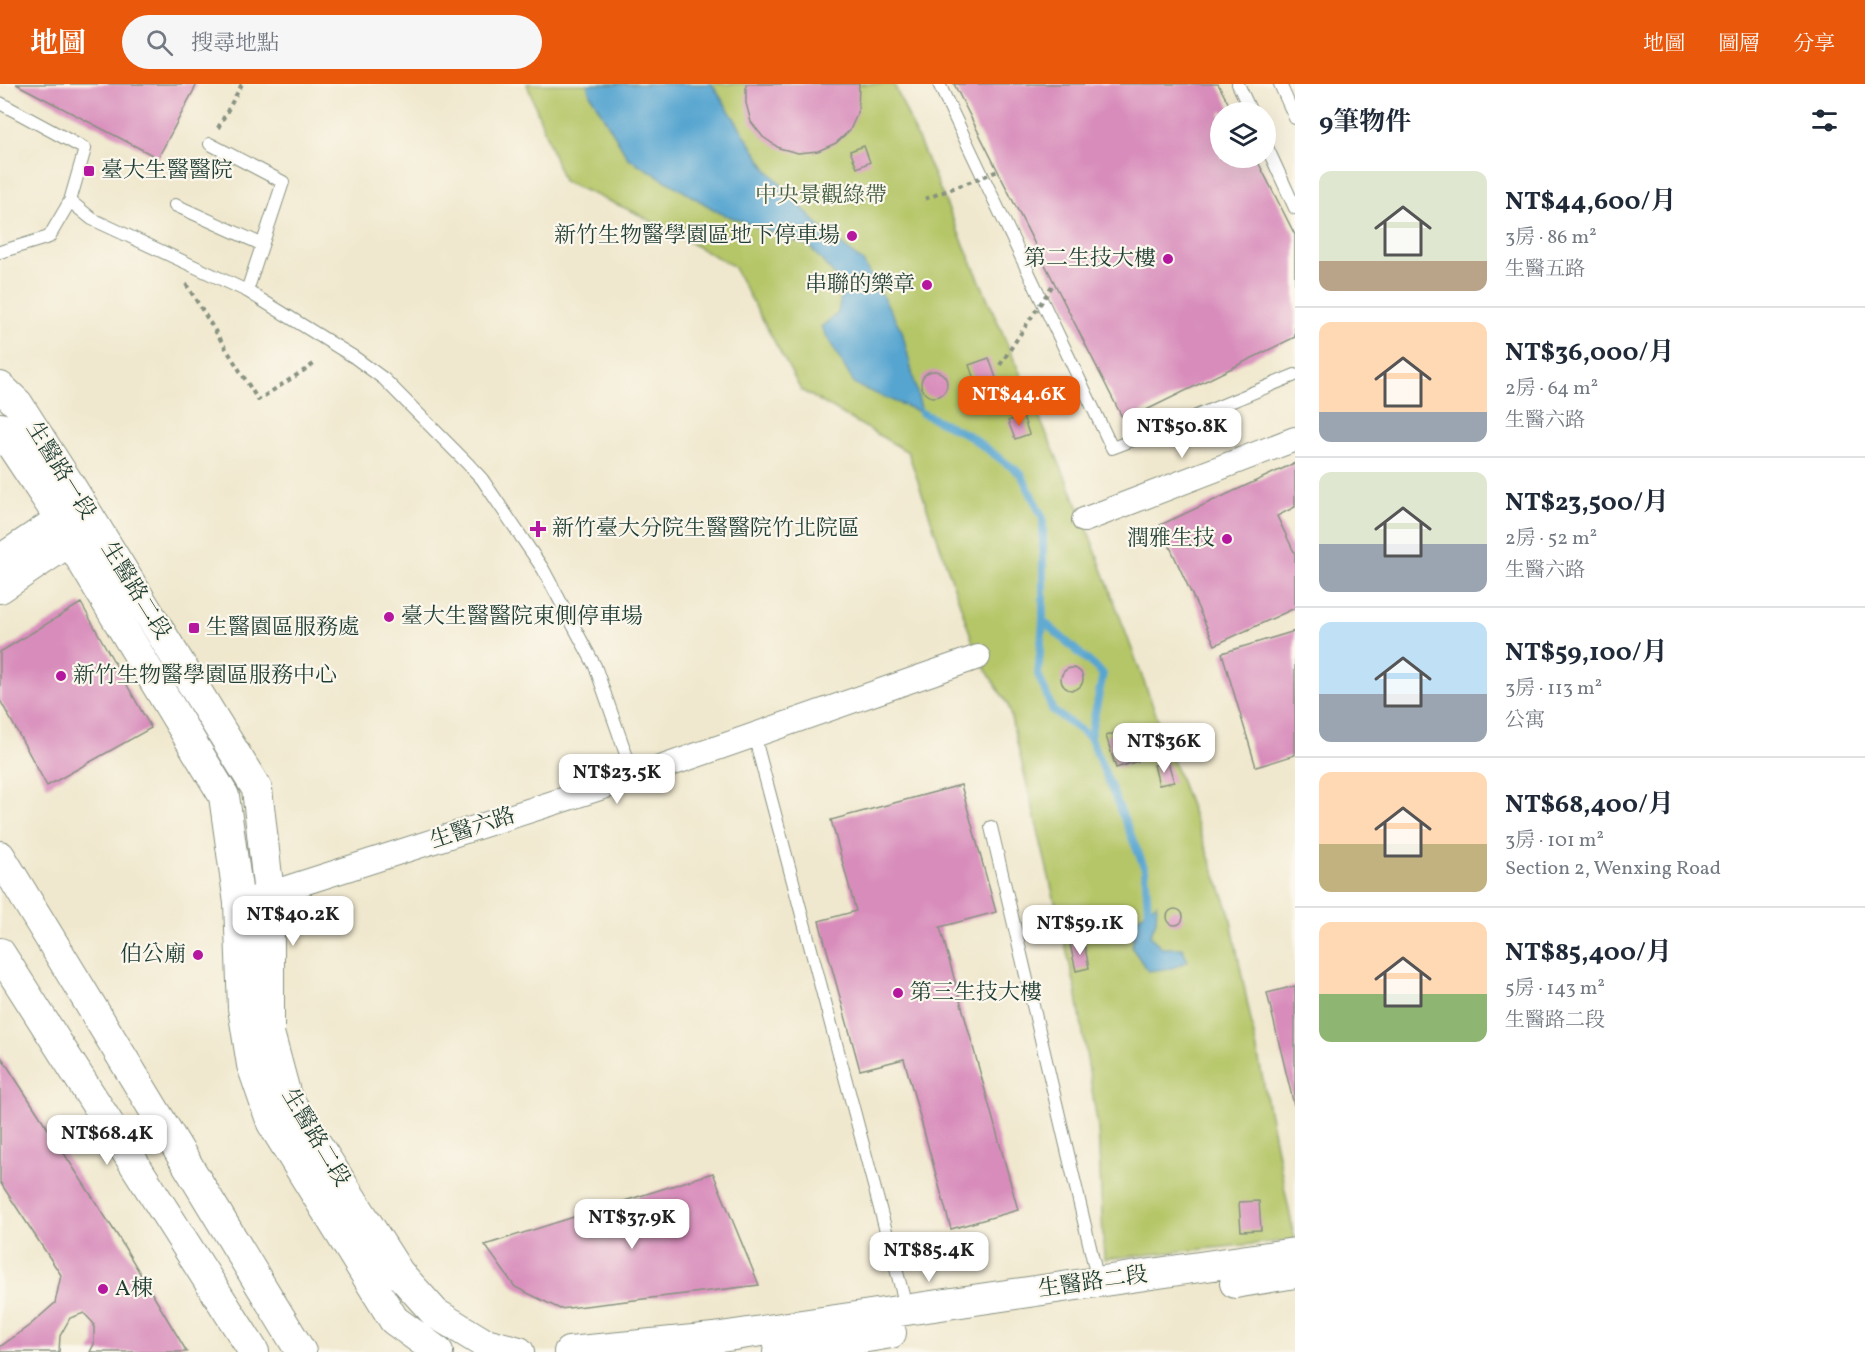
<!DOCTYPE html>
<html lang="zh-TW">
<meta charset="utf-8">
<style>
body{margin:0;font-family:Vollkorn,"Noto Serif TC",serif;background:#f6f6f7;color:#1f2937;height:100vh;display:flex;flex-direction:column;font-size:22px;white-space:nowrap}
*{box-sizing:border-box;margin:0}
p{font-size:20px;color:#747a83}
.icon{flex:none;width:33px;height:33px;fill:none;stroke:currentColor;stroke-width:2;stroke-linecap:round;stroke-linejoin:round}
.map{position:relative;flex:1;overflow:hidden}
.drawer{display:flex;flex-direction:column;background:#fff;width:570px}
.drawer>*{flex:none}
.tools{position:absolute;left:1210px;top:18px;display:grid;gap:12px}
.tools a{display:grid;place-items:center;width:66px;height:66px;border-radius:50%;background:#fff;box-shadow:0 6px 24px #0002;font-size:30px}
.price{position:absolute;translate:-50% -51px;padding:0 14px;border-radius:12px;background:#fff;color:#222;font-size:20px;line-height:39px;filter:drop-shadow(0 2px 3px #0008)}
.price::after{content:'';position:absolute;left:50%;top:36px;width:18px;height:14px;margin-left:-9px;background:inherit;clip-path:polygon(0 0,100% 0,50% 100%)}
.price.active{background:#ea580c;color:#fff}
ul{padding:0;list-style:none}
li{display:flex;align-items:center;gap:18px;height:150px;padding:0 24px}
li+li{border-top:2px solid #e0e1e3}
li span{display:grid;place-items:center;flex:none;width:168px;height:120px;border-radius:12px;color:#555}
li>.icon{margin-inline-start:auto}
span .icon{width:72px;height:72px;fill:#fffc;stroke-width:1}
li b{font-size:26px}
h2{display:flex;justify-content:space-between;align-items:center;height:72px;padding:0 24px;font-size:26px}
header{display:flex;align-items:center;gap:36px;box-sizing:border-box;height:84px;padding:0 30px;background:#ea580c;color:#fff}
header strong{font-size:28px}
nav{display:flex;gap:33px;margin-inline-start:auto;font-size:21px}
.search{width:420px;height:54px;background:#f6f6f7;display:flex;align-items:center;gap:15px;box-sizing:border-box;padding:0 21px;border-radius:33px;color:#747a83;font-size:22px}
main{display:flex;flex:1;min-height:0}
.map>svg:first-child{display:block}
</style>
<header>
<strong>地圖</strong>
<div class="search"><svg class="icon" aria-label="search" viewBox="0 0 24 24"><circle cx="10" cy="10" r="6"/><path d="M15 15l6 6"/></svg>搜尋地點</div>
<nav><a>地圖</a><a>圖層</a><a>分享</a></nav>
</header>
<main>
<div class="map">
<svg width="1295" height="1268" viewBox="0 0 1295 1268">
<rect width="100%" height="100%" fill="#fbf7ec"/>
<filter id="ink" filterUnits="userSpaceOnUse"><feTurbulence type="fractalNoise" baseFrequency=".0167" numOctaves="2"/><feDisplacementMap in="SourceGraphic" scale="12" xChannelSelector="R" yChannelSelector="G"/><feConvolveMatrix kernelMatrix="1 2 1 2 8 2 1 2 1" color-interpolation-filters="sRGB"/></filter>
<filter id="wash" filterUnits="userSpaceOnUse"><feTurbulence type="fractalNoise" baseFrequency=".008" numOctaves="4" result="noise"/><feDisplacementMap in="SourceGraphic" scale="24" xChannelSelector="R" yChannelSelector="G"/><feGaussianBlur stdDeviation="1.35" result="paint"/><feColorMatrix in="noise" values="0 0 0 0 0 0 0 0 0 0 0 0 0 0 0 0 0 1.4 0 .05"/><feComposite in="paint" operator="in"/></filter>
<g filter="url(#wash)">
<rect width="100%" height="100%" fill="#f0e8ce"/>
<path fill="#b5c668" stroke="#6a824e" stroke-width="1.5" d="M527 0H894L1084 436 1229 827 1295 1156 1104 1175 1098 1044 1076 906 1008 621 978 573 908 368 801 306 733 182 634 128 563 97Z"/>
<path fill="#57a5d0" stroke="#3b7182" stroke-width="1.5" d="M587 0H712L766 84 819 142 863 178 902 247 922 329 855 301 821 243 838 229 843 201 809 162 720 129 628 74 590 10Z
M1157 819 1156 837 1150 852 1162 864H1182L1188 877 1172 884 1148 887 1132 864 1135 836Z"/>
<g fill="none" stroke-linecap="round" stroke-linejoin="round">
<path stroke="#57a5d0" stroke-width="8" d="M922 329 968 351 1021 390 1043 434V537L1038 590 1053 627 1090 653 1145 785 1148 826
M1043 537 1103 590 1090 653"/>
</g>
<g id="blocks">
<path fill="#d88cbb" d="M16 0H197L158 74Z
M746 0H859L858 28 850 46 836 59 818 67 798 69 779 64 763 53 751 38 746 19Z
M954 0H1218L1233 28H1221V74H1256L1295 151V253L1124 337Z
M864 62 870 78 857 84 850 67Z
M989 274 1002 311 982 318 969 281Z
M921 300a13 13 0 1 1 26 0a13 13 0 1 1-26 0Z
M1023 332 1029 350 1015 355 1008 337Z
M1295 379V423L1277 432 1295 470V524L1215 561 1160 441Z
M81 519 151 644 47 702 0 616V568Z
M1295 547V671L1256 683 1222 569Z
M1061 595a11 11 0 1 1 22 0a11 11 0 1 1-22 0Z
M1127 645 1138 677 1116 684 1106 652Z
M1168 678 1174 698 1159 701 1154 681Z
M961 701 996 828 940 843 1018 1126 951 1145 904 975 860 986 819 837 856 827 831 736Z
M1167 833a8 8 0 1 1 16 0a8 8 0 1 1-16 0Z
M1084 858 1089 884 1076 887 1070 860Z
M1295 902V1021H1294L1267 909Z
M0 971 119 1154 187 1268H90L94 1260V1240L84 1229 70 1234 60 1252 59 1268H0V1263L30 1241 55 1219 61 1191 0 1098Z
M713 1089 759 1201 560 1225 515 1203 485 1161Z
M1259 1117 1261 1146 1241 1147 1239 1118Z"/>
</g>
</g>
<g filter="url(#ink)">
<use href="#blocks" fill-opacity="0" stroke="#889281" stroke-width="1.5"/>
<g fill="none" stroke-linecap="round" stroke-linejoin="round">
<defs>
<path id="service" d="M939 0 1112 364 1194 333 1295 291
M1238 0 1251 28
M1280 0 1295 34
M0 19 85 65 70 117 49 153 0 168
M210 60 283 98 247 207
M1266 61 1295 124
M70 117 92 135 247 207 354 273 384 295 469 381 482 395 543 485 595 582 634 693
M175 121 261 160
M754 651 907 1226
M991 743 1098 1197"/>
<path id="minor" d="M1084 436 1295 355
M253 815 634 693 978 573"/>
<path id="tertiary" d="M0 303 18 320 71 403 257 705 269 810V949L286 1012 399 1189 435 1229 482 1258 519 1268
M0 344 61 436 70 457 224 712 239 819 243 924 252 981 272 1039 394 1236 438 1268
M0 476 77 424
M0 504 70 457 89 449
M0 772 301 1268
M0 869 254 1268
M1235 1199 1295 1189
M569 1268 714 1254 1295 1169
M778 1268 891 1249"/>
</defs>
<use href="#service" stroke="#889281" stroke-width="14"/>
<use href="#minor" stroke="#889281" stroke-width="26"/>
<use href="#tertiary" stroke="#889281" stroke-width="32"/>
<path stroke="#889281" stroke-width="4" stroke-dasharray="4.5 4.5" stroke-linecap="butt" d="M218 44 242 0
M186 200 258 316 317 278"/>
<use href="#service" stroke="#fff" stroke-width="12"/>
<use href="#minor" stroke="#fff" stroke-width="24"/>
<use href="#tertiary" stroke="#fff" stroke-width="30"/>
<path stroke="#889281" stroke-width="4" stroke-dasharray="4.5 4.5" stroke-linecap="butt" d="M925 115 998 87
M1000 281 1054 199"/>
</g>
</g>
<g fill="#b5179e" stroke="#fbf7ec" stroke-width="2">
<rect x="83" y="81" width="12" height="12" rx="3"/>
<circle cx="852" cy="152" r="6"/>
<circle cx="1168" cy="175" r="6"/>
<circle cx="927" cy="201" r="6"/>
<path d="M535 436h6v6h6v6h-6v6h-6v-6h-6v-6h6z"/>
<circle cx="1227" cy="455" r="6"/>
<circle cx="389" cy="533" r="6"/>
<rect x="188" y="538" width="12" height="12" rx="3"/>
<circle cx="61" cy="592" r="6"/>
<circle cx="198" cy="871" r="6"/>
<circle cx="898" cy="909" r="6"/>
<circle cx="103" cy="1205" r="6"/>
</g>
<g text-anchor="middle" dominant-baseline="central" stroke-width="4.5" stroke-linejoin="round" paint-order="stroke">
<g font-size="22" fill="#1f3d34" stroke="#fbf7ec" text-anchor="start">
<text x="101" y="87">臺大生醫醫院</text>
<text x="840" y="152" text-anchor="end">新竹生物醫學園區地下停車場</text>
<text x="1156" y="175" text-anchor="end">第二生技大樓</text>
<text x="915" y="201" text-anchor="end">串聯的樂章</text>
<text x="552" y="445">新竹臺大分院生醫醫院竹北院區</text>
<text x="1215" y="455" text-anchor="end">潤雅生技</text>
<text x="401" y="533">臺大生醫醫院東側停車場</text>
<text x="206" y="544">生醫園區服務處</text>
<text x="73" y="592">新竹生物醫學園區服務中心</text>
<text x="186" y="871" text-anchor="end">伯公廟</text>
<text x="910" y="909">第三生技大樓</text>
<text x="115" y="1205">A棟</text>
</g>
<g font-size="22" fill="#445f41" stroke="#fbf7ec">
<text x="821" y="112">中央景觀綠帶</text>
</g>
<g font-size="22" fill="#1f3d34" stroke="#fbf7ec">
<text transform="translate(60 387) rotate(58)">生醫路一段</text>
<text transform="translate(135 507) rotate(58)">生醫路二段</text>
<text transform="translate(473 745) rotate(-18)">生醫六路</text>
<text transform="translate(315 1054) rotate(59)">生醫路二段</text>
<text transform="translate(1093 1199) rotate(-8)">生醫路二段</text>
</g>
</g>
</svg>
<div class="tools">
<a><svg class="icon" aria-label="layers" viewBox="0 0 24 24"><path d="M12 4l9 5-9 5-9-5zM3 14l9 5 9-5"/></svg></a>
</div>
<b class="price active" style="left:1019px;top:343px">NT$44.6K</b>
<b class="price" style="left:1182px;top:375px">NT$50.8K</b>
<b class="price" style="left:1164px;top:690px">NT$36K</b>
<b class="price" style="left:617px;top:721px">NT$23.5K</b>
<b class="price" style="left:293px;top:863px">NT$40.2K</b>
<b class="price" style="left:1080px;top:872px">NT$59.1K</b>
<b class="price" style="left:107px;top:1082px">NT$68.4K</b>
<b class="price" style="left:632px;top:1166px">NT$37.9K</b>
<b class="price" style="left:929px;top:1199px">NT$85.4K</b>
</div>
<section class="drawer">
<h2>9筆物件<svg class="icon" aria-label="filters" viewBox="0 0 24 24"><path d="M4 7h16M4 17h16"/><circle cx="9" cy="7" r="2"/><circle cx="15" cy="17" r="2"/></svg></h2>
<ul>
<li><span style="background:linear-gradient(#dfe7d0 75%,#b9a48a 0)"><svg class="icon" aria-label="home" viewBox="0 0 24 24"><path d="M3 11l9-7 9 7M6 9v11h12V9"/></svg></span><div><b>NT$44,600/月</b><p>3房 · 86 m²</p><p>生醫五路</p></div></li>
<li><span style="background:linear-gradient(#ffd9b3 75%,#9aa5b1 0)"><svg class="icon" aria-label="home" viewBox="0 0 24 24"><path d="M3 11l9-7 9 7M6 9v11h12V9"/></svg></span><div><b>NT$36,000/月</b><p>2房 · 64 m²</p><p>生醫六路</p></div></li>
<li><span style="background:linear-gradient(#dfe7d0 60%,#9aa5b1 0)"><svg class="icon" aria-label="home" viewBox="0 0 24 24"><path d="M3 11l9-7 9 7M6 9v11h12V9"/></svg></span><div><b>NT$23,500/月</b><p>2房 · 52 m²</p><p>生醫六路</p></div></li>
<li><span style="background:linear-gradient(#bfe0f5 60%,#9aa5b1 0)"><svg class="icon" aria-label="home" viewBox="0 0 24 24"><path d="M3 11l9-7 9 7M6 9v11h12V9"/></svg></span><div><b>NT$59,100/月</b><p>3房 · 113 m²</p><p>公寓</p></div></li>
<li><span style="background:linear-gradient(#ffd9b3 60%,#c2b280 0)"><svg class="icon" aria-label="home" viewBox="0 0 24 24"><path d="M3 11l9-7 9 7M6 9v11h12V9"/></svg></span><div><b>NT$68,400/月</b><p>3房 · 101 m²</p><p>Section 2, Wenxing Road</p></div></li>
<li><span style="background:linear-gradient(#ffd9b3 60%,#8fb573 0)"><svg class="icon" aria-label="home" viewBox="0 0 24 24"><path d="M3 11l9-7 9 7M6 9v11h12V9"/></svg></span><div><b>NT$85,400/月</b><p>5房 · 143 m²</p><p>生醫路二段</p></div></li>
</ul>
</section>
</main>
